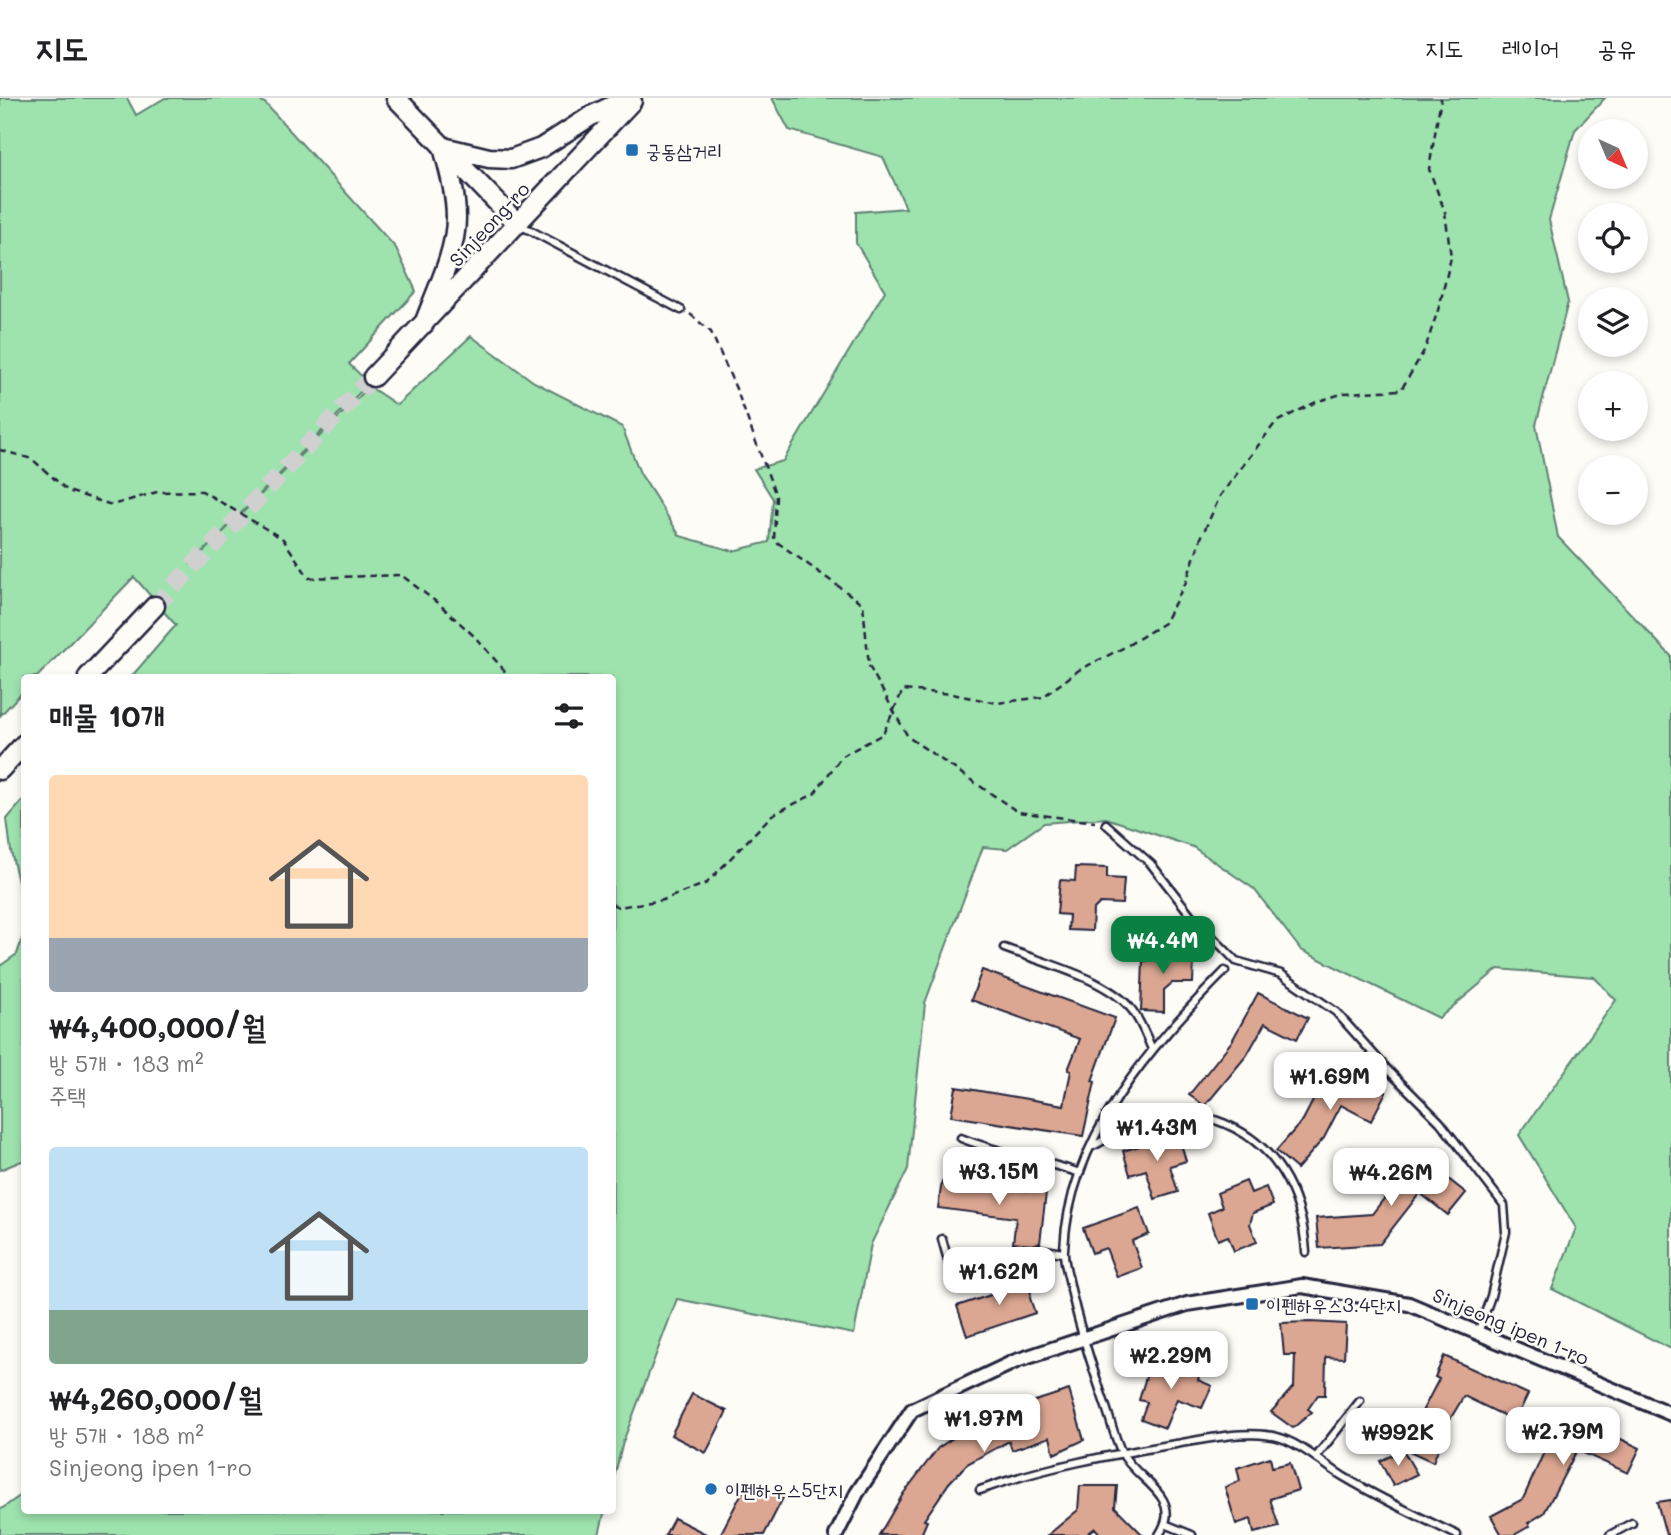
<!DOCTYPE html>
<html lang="ko">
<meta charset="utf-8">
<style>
body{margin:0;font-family:Mali,"Poor Story",sans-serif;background:#f2f2f2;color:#202124;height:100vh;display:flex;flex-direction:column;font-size:26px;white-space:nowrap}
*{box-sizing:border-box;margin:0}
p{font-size:23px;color:#757577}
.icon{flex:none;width:38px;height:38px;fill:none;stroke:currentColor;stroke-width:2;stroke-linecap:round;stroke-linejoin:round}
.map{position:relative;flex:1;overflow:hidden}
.side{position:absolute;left:21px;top:576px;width:595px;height:840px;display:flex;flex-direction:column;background:#fff;border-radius:7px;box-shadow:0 4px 10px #0003}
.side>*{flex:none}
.needle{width:46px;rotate:136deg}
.fabs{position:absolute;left:1578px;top:21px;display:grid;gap:14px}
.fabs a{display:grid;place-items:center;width:70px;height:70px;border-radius:50%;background:#fff;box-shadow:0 4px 10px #0003;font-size:35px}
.price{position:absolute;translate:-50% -60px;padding:0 16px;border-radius:14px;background:#fff;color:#222;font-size:23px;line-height:46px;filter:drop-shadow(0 2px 4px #0008)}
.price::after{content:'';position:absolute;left:50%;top:42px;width:21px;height:16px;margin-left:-10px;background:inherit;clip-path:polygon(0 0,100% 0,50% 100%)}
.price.on{background:#0b8043;color:#fff}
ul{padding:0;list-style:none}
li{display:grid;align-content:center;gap:14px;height:371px;padding:0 28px}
li span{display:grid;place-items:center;height:217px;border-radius:7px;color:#555}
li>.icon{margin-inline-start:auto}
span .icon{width:126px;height:126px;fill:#fffc;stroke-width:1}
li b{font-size:30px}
h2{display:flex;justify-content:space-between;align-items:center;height:84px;padding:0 28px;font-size:30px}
header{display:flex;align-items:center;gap:42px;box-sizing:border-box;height:98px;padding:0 35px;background:#fff;border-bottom:2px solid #e0e0e0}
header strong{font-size:33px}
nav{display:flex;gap:38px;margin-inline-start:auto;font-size:24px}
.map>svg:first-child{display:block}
</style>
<header>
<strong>지도</strong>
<nav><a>지도</a><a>레이어</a><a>공유</a></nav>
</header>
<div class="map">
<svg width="1671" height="1437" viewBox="0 0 1671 1437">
<rect width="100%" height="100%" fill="#fdfcf7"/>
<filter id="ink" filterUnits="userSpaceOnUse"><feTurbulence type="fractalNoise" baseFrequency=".0143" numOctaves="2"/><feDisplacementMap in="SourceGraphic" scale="14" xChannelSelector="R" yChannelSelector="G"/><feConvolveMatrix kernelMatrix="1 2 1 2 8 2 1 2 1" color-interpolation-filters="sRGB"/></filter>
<g filter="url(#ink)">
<path fill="#9ee3ae" stroke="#608274" stroke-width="2" d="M0 0H127L136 17 165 0H253L265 5 396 150 416 193 349 266 369 285 190 467 371 287 373 291 397 307 471 238 534 284 622 329 640 375 680 438 733 453 769 444 773 401 754 371 783 363 885 193 856 145V114L906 110 883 59 789 32 772 0H1605L1575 32 1549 122 1568 204 1536 327 1558 439 1671 558V1251L1552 1191 1576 1130 1519 1037 1616 902 1594 879 1498 871 1439 920 1301 852 1254 791 1193 749 1106 720 1044 725 1007 751 983 749 925 905 908 1071 871 1146 854 1236 677 1201 623 1344 613 1384 612 579H131L176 527C161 512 149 495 134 479L37 579H24V592L0 618Z
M24 701V811L11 753 7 721Z
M24 835V1062L0 1072V868L17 856Z
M24 1395V1412H605L599 1437H0V1412Z"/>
<path fill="#dca792" stroke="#22223b" stroke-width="2" d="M1076 769 1107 770V780L1124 781 1122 806 1100 805 1093 812 1092 833 1068 832 1069 817 1057 816 1060 782 1075 783Z
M1147 849 1178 850V860L1194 861 1193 885H1172L1164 892V914L1141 913 1143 863H1147Z
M982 872 1115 920 1092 983 1095 984 1083 1038 951 1018 956 989 1064 1007 1071 973 1068 972 1080 941 971 902Z
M1258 895 1308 920 1297 941 1265 925 1247 957 1205 1008 1189 997 1232 943Z
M1332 966 1386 994 1371 1023 1341 1007 1324 1040 1297 1071 1276 1053 1303 1022Z
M1178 1036 1186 1063 1170 1068 1178 1094 1155 1101 1146 1072 1130 1077 1123 1053Z
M1418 1057 1466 1095 1448 1117 1420 1095 1380 1146 1319 1150 1316 1120 1372 1116Z
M942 1083 1046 1095 1040 1145 1031 1147 1013 1145 1016 1120 938 1110Z
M1246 1083 1251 1095 1266 1089 1273 1107 1253 1115 1250 1126 1257 1144 1234 1153 1228 1138 1218 1142 1208 1115 1222 1109 1217 1095Z
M1139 1110 1149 1136 1132 1143 1142 1170 1117 1179 1106 1150 1092 1155 1083 1130Z
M1009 1176 1033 1180 1030 1200 1035 1215 967 1238 957 1208 1006 1192Z
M1310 1224 1346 1226 1344 1260 1326 1259 1325 1297H1318L1308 1311 1312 1314 1293 1330 1271 1314 1294 1288 1295 1257H1284L1281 1225Z
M1444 1258 1528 1296 1515 1323 1464 1298 1449 1323 1433 1364 1407 1352 1414 1329 1439 1281 1435 1279Z
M1167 1260 1201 1272 1198 1282 1212 1288 1202 1310 1177 1301 1165 1330 1141 1321 1147 1304 1139 1302 1149 1269 1163 1274Z
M1069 1292 1084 1342 1054 1356 1050 1339 1012 1352 1009 1343 967 1366 949 1385 924 1422 927 1423 921 1437H879L903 1396 938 1350 983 1320Z
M692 1296 727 1313 706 1355 671 1337Z
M1557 1311 1640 1350 1628 1375 1577 1352 1544 1415 1528 1425 1530 1428 1514 1437H1502L1491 1418 1523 1401 1553 1334 1548 1331Z
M1403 1352 1417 1376 1393 1388 1380 1363Z
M1270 1359 1272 1369 1290 1365 1298 1392 1270 1401 1279 1429 1254 1435 1251 1421 1236 1426 1225 1389 1240 1383 1237 1370Z
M748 1383 783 1400 764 1437H720Z
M1080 1388H1117L1115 1409 1143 1437H1101L1095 1430 1086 1437H1048L1078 1412Z
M1671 1402V1437H1666L1657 1404Z
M674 1420 708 1437H665Z"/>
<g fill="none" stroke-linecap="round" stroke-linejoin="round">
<path stroke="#d1d0d1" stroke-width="18" stroke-dasharray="18 9" stroke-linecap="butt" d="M155 508 373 279"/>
<defs>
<path id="lane" d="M520 127 681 212
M1106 726 1151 766 1190 816 1236 863 1281 876 1336 914 1387 971 1440 1024 1504 1107 1506 1134 1491 1198 1478 1235
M1004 850C1042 864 1108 881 1132 912 1141 924 1146 938 1152 951
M961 1040C997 1055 1042 1062 1080 1075
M1093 1048C1119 1034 1148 1017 1178 1015 1191 1015 1202 1018 1215 1022 1275 1042 1302 1094 1306 1154
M942 1141 949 1166 970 1171 1039 1151 1063 1155
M1316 1359 1360 1303
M980 1392C1044 1369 1109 1357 1176 1346 1207 1341 1256 1329 1286 1342 1308 1351 1324 1367 1344 1379 1381 1401 1419 1419 1457 1437
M1165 1426 1192 1437
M1159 1437C1166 1426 1170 1415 1163 1402 1154 1385 1132 1374 1122 1355 1115 1341 1111 1324 1106 1309 1092 1269 1079 1230 1070 1187 1068 1176 1063 1163 1064 1151 1069 1039 1151 948 1225 873
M1610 1437 1632 1425"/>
<path id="street" d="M836 1437 857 1395 912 1312 1016 1263 1187 1206 1302 1188 1409 1206 1671 1316"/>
<path id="secondary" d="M396 0 518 126
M424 226C436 193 456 155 456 120 456 96 449 72 443 49L489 60 511 61 541 50 591 18 629 0
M373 279 632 3
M88 579 155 508
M0 672 24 646"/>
</defs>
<use href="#lane" stroke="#22223b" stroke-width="11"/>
<use href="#street" stroke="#22223b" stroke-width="18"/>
<use href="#secondary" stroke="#22223b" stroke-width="23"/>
<path stroke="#22223b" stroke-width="2.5" stroke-dasharray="7 5" stroke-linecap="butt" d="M690 216 711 234 737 293 776 398 774 442 863 506 869 568 908 639 1018 714 1095 724
M0 352 32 361 68 393 112 407 157 394 202 393 283 441 309 480 401 477 439 506 474 538 504 572 506 579
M612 806 618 809 663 802 707 785 772 717 814 696 842 658 883 636 903 592 952 596 997 605 1043 599 1079 572 1125 549 1164 525 1186 484 1201 440 1220 398 1276 324 1316 304 1344 295 1401 292 1425 251 1440 206 1451 159 1445 114 1429 71 1441 0"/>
<use href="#lane" stroke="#fdfcf7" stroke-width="6"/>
<use href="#street" stroke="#fdfcf7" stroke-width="12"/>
<use href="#secondary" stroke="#fdfcf7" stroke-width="18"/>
</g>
</g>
<g fill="#1f6fb2" stroke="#fdfcf7" stroke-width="2.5">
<rect x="625" y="45" width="14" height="14" rx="3.5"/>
<rect x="1245" y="1199" width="14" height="14" rx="3.5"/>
<circle cx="711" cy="1391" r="7"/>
</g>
<g text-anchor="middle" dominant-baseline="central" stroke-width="5" stroke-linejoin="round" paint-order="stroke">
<g font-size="19" fill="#22223b" stroke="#fdfcf7" text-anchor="start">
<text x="646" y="52">궁동삼거리</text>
<text x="1266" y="1206">이펜하우스3.4단지</text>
<text x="725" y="1391">이펜하우스5단지</text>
</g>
<g font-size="19" fill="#22223b" stroke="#fdfcf7">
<text transform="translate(489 126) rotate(-47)">Sinjeong-ro</text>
<text transform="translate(1511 1228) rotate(23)">Sinjeong ipen 1-ro</text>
</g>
</g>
</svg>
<div class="fabs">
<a><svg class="needle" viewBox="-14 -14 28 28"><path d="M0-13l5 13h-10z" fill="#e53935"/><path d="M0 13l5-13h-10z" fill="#757577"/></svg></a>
<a><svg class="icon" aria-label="locate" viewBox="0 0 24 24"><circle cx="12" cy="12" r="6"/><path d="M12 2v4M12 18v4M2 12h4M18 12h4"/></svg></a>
<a><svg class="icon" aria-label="layers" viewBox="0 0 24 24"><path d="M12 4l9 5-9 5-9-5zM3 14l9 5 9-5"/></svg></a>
<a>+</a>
<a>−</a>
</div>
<b class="price on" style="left:1163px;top:878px">₩4.4M</b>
<b class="price" style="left:1330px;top:1014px">₩1.69M</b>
<b class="price" style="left:1157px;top:1065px">₩1.43M</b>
<b class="price" style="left:999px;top:1109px">₩3.15M</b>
<b class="price" style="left:1391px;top:1110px">₩4.26M</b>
<b class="price" style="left:999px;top:1209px">₩1.62M</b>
<b class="price" style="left:1171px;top:1293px">₩2.29M</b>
<b class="price" style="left:984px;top:1356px">₩1.97M</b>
<b class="price" style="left:1563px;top:1369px">₩2.79M</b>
<b class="price" style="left:1398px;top:1370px">₩992K</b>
<section class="side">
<h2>매물 10개<svg class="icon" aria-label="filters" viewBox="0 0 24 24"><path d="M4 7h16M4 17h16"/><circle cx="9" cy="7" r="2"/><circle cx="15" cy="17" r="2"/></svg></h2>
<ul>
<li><span style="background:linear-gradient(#ffd9b3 75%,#9aa5b1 0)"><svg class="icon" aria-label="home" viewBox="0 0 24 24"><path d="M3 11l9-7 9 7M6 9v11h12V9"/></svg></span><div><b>₩4,400,000/월</b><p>방 5개 · 183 m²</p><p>주택</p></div></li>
<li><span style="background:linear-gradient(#bfe0f5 75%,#7fa58c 0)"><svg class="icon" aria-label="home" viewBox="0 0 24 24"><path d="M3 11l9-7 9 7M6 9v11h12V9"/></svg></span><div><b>₩4,260,000/월</b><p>방 5개 · 188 m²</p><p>Sinjeong ipen 1-ro</p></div></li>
</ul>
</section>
</div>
